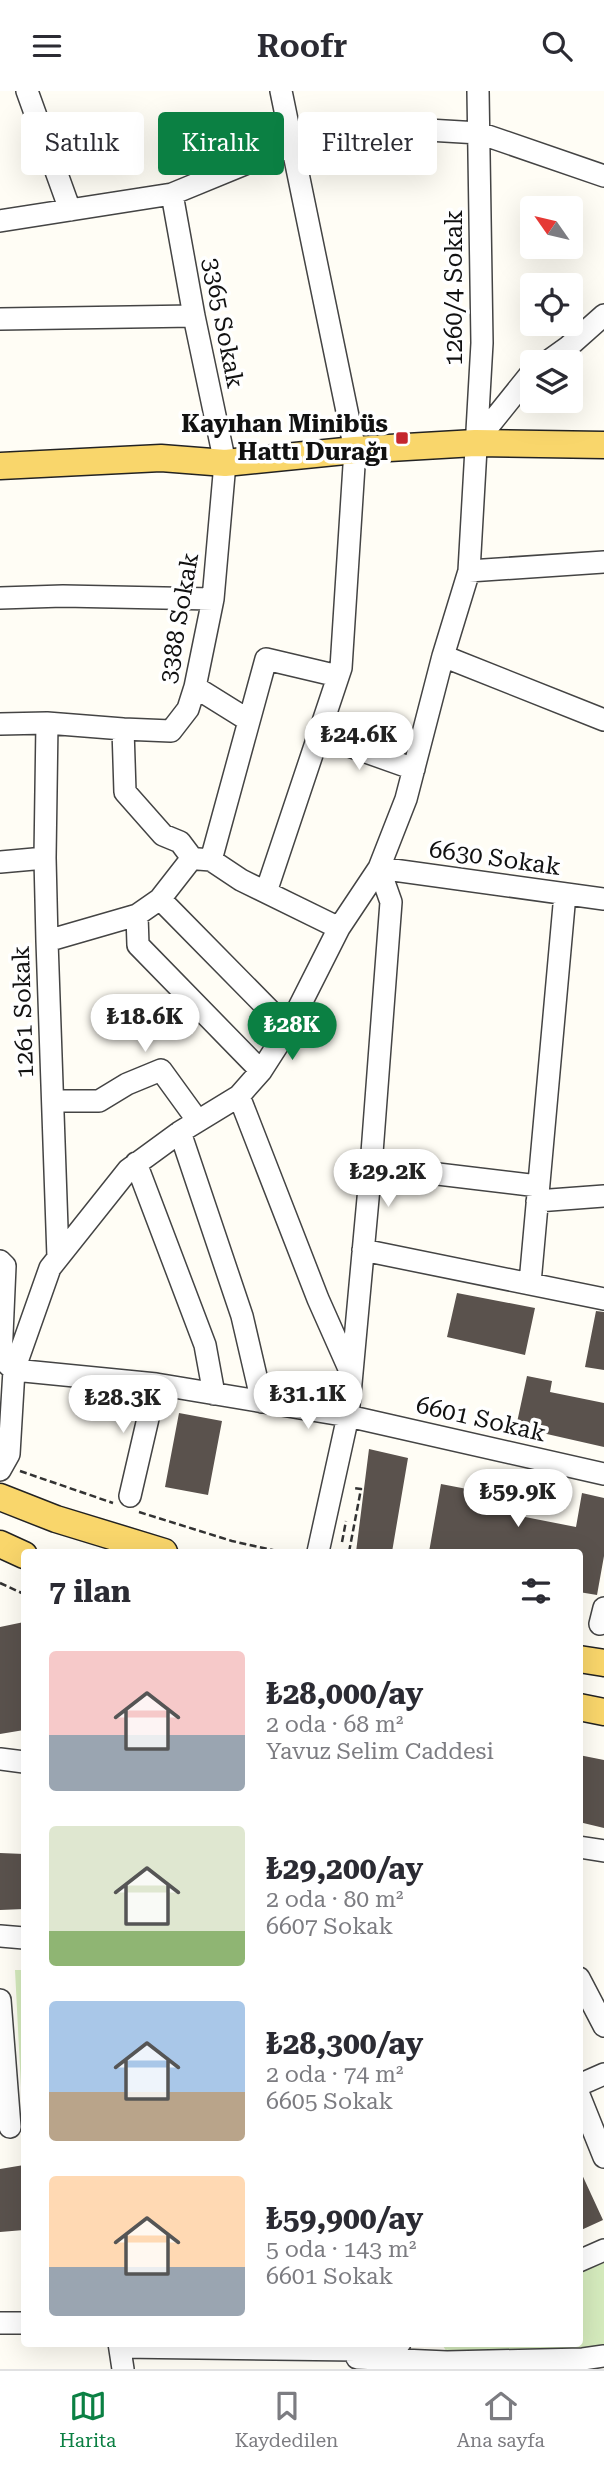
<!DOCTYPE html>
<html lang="tr">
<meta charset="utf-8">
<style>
body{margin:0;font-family:"Roboto Serif",serif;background:#f7f7f7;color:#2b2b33;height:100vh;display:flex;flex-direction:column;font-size:26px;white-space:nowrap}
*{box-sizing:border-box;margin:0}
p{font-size:23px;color:#7c7c81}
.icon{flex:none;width:38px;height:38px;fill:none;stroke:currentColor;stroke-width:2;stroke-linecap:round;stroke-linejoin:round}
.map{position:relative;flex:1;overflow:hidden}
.drawer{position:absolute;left:21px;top:1458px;width:562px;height:798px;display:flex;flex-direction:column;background:#fff;border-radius:7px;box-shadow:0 7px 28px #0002}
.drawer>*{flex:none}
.top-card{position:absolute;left:21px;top:21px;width:564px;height:63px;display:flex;gap:14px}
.needle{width:46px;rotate:304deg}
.controls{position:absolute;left:520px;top:105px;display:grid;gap:14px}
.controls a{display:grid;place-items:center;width:63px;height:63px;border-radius:7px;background:#fff;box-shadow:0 7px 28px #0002;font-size:35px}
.price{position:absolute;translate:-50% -60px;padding:0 16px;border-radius:24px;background:#fff;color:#222;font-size:23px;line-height:46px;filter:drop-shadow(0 2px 4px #0008)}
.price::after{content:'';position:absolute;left:50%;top:42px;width:21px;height:16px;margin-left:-10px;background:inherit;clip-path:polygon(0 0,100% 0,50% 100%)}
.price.active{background:#0b8043;color:#fff}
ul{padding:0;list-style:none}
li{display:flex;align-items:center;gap:21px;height:175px;padding:0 28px}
li span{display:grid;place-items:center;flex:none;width:196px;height:140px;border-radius:7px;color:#555}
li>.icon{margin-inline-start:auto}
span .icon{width:84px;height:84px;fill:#fffc;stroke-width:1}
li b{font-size:30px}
h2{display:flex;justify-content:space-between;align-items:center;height:84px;padding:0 28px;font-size:30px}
.tag{padding:0 24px;border-radius:7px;background:#fff;box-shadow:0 7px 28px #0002;font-size:24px;line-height:63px}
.tag.active{background:#0b8043;color:#fff}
header{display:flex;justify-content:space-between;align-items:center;height:91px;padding:0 28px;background:#fff;font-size:32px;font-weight:600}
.tabs{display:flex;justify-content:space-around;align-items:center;height:98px;border-top:2px solid #e1e1e2;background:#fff;font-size:19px;color:#7c7c81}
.tabs a{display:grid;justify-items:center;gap:4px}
.tabs .active{color:#0b8043}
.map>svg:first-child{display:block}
</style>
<header><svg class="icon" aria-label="menu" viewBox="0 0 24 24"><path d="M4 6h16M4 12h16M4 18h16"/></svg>Roofr<svg class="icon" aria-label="search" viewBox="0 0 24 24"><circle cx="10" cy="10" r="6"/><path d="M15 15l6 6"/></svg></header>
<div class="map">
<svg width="604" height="2278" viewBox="0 0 604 2278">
<rect width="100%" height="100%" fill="#fffdf5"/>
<path fill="#d5ebbd" d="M15 1879H24V2016H22Z
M604 2166V2256L447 2261 441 2252H579V2177Z"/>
<path fill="#5a524d" d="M457 1202 535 1217 525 1264 447 1246Z
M596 1220 604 1221V1279L585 1276Z
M527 1285 552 1290 550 1301 604 1312V1356L516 1336Z
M179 1322 222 1330 208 1404 165 1396Z
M369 1358 408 1367 392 1461H356Z
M441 1393 493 1403 495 1394 525 1400 520 1425 576 1436 582 1402 604 1407V1465L597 1504 579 1501V1461H429Z
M24 1531V1639L0 1643V1536Z
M579 1664 604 1669V1737L579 1731Z
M0 1762 24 1763V1818L0 1819Z
M24 2074V2139L0 2141V2078Z
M579 2077 603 2129 579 2140Z"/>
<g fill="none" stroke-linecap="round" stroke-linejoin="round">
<defs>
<path id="minor" d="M27 0 70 119
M0 130 172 103 291 54 428 39 479 42 604 85
M0 228 194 225
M547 271 568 256 604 224
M475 352 532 281
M469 480 604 471
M0 507 63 505 213 508
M443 565 604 629
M195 596 248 629
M47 632 45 767 47 850 58 1166
M0 633 47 632 123 638
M318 644 414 678
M198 768 211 769 241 789 339 837
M211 769 266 568 338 585
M0 771 45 767
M266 801 341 577 355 359 281 0
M160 808 288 938
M137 824 138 854 261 980
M47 850 137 824 160 808 192 767 180 751 163 744 125 701 123 638 171 640 188 618 195 596 213 508 225 372 194 225 172 103
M239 1005 318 1208 350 1280
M53 1010H99L127 993 161 979 198 1030
M180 1041 242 1225 262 1311
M136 1072 205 1254 214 1303
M371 1075 538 1095
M537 1110 604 1105
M363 1159 604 1208
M0 1170 5 1175 1 1267 14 1279 156 1293 348 1325 604 1383
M530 1192 565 803
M0 1379 9 1363 14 1279 50 1177 128 1079 180 1041 239 1005 261 980 288 938 339 837 379 777 406 708 443 565 469 480 482 252 478 0
M130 1405 156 1293
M318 1461 348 1325 371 1075 391 811 379 777 604 808
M600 1533 604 1517
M0 1668 24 1671
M579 1756 604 1760
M0 1845 24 1847
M579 1887 604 1935
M0 1909 10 2036
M579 1994 604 1983
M579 2004 604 2066
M579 2170 604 2159
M0 2232H24
M119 2252 123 2278
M121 2256 356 2259
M368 2263 400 2252
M357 2267 447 2271 583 2268 604 2265"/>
<path id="major" d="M0 375 161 367 225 372 355 359 475 352 604 354
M0 1406 56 1428 164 1461
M0 1453 24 1464
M579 1568 604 1572
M579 1616 604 1621"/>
</defs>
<use href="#minor" stroke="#444" stroke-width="24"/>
<use href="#major" stroke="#222" stroke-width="29"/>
<path stroke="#333" stroke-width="2.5" stroke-dasharray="7 3.5" stroke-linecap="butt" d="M20 1380 113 1412
M139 1421 232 1450 281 1461
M342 1451 346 1430
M349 1461 361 1398 352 1397
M0 1492 24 1503"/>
<use href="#minor" stroke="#fff" stroke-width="21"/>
<use href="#major" stroke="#f9d66b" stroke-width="26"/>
</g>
<rect fill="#c4262e" stroke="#fff" stroke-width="2.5" x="395" y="340" width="14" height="14" rx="3.5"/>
<g text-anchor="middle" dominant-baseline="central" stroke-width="7" stroke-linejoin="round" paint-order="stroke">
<g font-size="24" fill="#111" stroke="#fff">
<text transform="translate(454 197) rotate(-90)">1260/4 Sokak</text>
<text transform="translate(223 232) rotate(79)">3365 Sokak</text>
<text transform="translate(179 527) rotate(-80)">3388 Sokak</text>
<text transform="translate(495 767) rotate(8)">6630 Sokak</text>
<text transform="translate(23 921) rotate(-92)">1261 Sokak</text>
<text transform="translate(481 1328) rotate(13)">6601 Sokak</text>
</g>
<g font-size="24" font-weight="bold" fill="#111" stroke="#fff" text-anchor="end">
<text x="388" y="333">Kayıhan Minibüs<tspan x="388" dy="28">Hattı Durağı</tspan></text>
</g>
</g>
</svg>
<div class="controls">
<a><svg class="needle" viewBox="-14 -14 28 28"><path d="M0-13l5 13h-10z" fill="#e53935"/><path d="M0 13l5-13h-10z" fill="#7c7c81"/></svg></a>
<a><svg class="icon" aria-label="locate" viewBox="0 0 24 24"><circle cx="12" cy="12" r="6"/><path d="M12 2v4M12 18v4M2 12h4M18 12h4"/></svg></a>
<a><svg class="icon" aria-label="layers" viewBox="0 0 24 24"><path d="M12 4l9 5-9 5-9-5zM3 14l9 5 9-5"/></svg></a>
</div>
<b class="price" style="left:359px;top:681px">₺24.6K</b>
<b class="price" style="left:145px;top:963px">₺18.6K</b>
<b class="price active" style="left:292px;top:971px">₺28K</b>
<b class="price" style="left:388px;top:1118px">₺29.2K</b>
<b class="price" style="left:308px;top:1340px">₺31.1K</b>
<b class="price" style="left:123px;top:1344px">₺28.3K</b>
<b class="price" style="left:518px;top:1438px">₺59.9K</b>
<div class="top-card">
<a class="tag">Satılık</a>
<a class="tag active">Kiralık</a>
<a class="tag">Filtreler</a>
</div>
<section class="drawer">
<h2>7 ilan<svg class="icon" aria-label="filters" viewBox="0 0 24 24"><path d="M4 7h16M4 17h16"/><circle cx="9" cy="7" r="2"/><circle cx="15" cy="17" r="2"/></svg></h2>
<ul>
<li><span style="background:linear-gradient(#f6c9c9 60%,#9aa5b1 0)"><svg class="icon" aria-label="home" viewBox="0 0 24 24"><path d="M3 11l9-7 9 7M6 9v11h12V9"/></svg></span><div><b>₺28,000/ay</b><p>2 oda · 68 m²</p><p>Yavuz Selim Caddesi</p></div></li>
<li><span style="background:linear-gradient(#dfe7d0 75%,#8fb573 0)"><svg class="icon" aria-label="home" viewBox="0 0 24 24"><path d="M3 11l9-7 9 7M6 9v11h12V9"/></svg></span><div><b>₺29,200/ay</b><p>2 oda · 80 m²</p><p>6607 Sokak</p></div></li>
<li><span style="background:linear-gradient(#a9c7e8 65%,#b9a48a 0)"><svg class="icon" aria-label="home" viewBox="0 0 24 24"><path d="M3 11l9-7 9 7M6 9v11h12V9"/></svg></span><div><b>₺28,300/ay</b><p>2 oda · 74 m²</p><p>6605 Sokak</p></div></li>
<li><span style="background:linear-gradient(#ffd9b3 65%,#9aa5b1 0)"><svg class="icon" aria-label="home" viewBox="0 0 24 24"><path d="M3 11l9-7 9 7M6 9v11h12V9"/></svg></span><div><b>₺59,900/ay</b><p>5 oda · 143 m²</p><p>6601 Sokak</p></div></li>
</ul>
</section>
</div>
<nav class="tabs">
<a class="active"><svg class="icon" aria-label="map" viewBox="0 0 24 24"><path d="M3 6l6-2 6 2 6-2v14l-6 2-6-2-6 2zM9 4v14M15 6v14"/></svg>Harita</a>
<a><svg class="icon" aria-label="saved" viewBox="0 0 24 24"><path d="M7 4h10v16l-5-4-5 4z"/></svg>Kaydedilen</a>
<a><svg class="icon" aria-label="home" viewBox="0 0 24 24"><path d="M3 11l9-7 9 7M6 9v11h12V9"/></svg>Ana sayfa</a>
</nav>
